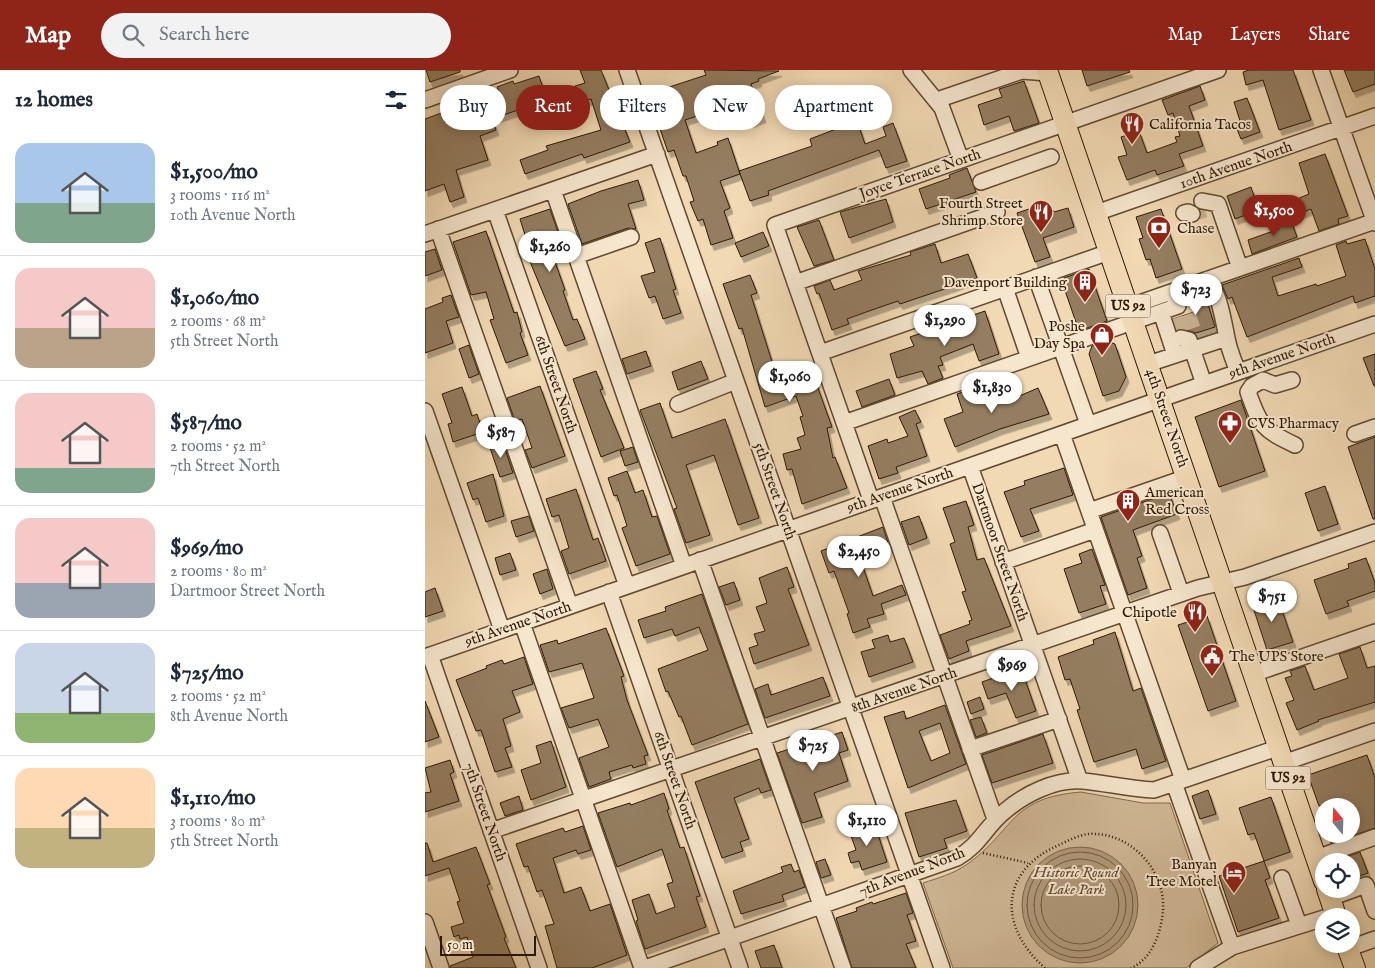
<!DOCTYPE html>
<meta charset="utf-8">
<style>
body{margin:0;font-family:"IM FELL English",serif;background:#f2f2f3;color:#1f2937;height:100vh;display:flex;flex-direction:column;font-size:19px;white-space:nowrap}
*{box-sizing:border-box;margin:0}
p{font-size:16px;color:#747a83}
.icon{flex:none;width:28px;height:28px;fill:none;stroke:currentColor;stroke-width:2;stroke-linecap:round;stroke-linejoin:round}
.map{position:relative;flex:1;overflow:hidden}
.side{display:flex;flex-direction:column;background:#fff;width:425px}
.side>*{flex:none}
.top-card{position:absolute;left:15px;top:15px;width:475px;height:45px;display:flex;gap:10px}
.needle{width:32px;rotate:341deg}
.fabs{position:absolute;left:890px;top:728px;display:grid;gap:10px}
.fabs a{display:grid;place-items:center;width:45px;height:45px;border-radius:50%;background:#fff;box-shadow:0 2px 12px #0003;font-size:25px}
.scale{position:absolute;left:15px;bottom:12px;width:96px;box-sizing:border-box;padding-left:5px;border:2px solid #301904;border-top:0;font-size:14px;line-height:18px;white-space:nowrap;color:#301904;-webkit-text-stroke:4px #f6e6ce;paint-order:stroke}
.price{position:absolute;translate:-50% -42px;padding:0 11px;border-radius:18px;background:#fff;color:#222;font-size:16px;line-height:32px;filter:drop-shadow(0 1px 2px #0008)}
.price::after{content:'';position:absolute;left:50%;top:30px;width:15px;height:11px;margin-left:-8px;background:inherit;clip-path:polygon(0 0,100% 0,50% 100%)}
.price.active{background:#8f2418;color:#fff}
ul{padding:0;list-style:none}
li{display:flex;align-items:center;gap:15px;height:125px;padding:0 15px}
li+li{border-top:1px solid #e0e1e3}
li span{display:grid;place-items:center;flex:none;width:140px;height:100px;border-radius:15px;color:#555}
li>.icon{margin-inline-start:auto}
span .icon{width:60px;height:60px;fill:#fffc;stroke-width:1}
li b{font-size:21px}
h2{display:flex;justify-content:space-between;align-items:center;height:60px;padding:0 15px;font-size:21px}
.pill{padding:0 18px;border-radius:22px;background:#fff;box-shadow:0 2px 12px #0003;font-size:18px;line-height:45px}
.pill.active{background:#8f2418;color:#fff}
header{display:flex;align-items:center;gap:30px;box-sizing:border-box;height:70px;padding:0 25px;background:#8f2418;color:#fff}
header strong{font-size:24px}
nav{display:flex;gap:28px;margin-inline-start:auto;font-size:18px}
.search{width:350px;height:45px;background:#f2f2f3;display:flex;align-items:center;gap:12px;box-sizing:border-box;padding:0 18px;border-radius:28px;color:#747a83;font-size:19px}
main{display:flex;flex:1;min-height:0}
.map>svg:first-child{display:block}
</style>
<header>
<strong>Map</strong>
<div class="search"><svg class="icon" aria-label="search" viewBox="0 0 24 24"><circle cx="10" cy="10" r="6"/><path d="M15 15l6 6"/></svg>Search here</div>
<nav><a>Map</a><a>Layers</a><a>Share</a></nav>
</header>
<main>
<section class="side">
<h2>12 homes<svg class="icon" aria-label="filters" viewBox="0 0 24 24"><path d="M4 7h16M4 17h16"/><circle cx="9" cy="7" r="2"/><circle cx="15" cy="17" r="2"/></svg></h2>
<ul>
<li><span style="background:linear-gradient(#a9c7e8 60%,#7fa58c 0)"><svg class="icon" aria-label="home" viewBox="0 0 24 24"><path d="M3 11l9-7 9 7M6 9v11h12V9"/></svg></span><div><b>$1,500/mo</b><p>3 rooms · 116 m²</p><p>10th Avenue North</p></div></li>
<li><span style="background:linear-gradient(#f6c9c9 60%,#b9a48a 0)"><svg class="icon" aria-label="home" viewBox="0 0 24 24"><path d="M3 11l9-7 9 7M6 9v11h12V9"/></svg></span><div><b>$1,060/mo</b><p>2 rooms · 68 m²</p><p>5th Street North</p></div></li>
<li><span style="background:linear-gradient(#f6c9c9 75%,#7fa58c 0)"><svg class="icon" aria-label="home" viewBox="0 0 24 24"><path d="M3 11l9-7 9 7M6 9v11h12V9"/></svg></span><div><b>$587/mo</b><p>2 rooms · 52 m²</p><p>7th Street North</p></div></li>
<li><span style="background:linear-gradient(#f6c9c9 65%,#9aa5b1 0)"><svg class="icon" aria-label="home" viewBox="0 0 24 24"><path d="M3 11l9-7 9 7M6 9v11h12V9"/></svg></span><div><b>$969/mo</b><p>2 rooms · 80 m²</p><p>Dartmoor Street North</p></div></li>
<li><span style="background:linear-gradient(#c9d6e8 70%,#8fb573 0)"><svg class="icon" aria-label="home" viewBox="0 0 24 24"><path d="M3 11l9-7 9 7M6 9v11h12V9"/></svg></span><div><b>$725/mo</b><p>2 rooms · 52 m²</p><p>8th Avenue North</p></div></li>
<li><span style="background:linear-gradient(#ffd9b3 60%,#c2b280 0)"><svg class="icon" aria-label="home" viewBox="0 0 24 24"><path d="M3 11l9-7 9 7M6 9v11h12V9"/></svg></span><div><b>$1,110/mo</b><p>3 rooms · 80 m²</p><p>5th Street North</p></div></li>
</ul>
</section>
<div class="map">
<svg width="950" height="898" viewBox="0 0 950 898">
<defs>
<filter id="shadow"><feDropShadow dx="3" dy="5.5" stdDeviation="0" flood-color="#0004"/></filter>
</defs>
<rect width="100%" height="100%" fill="#f1d9b4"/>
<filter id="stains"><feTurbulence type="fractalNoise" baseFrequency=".004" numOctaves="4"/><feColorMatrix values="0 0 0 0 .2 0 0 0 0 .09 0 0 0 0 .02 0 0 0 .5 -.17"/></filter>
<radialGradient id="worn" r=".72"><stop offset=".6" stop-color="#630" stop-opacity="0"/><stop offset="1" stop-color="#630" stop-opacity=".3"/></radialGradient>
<path fill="#d0b896" stroke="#80684d" d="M656 722 718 733H745L793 873 761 898H528L498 813C513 808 528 804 541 795 591 760 583 728 656 722Z"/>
<path fill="#af9878" stroke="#7c654a" d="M597 835a58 58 0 1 1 116 0a58 58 0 1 1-116 0Z"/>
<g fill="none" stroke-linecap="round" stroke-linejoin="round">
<path stroke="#70583e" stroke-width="1" d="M602 835a53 53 0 1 1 106 0a53 53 0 1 1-106 0Z
M609 835a46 46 0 1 1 92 0a46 46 0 1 1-92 0Z
M616 835a39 39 0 1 1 78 0a39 39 0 1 1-78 0Z"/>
</g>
<path fill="#947d60" stroke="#301904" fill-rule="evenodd" filter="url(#shadow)" d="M1 0H35V2L5 12Z
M155 0H176L205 72 159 88 157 84 100 104 95 90 123 80 121 76 176 60 166 29 156 33 150 16 160 13Z
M279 0 354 1 333 9 334 11 326 14 338 47 326 52 316 23 285 34 287 41 260 50 271 83 293 75 292 72 303 68 315 104 295 111 305 138 299 141 308 168 286 175 278 149 273 151 265 132 269 131 261 106H258L249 80 243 82 223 24 281 5Z
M657 0H704L705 2 662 16Z
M824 0H868L886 50 854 60 838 10 821 15 818 2Z
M919 0H950V14L928 22Z
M114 6 122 30 67 49 71 60 55 66 63 90 31 100 39 127 25 132 19 114 0 121V49L74 22 72 17 88 11 89 14Z
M599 11 614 53 589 61 584 46 559 55 553 35 577 27 574 19Z
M775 16 780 30 764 36 778 76 754 84 759 96 732 105 730 100 702 110 693 87 702 85 696 67 714 61 722 83 752 72 750 67 755 66 748 43 743 45 737 30Z
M822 28 835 62 816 69 812 59 817 57 809 32Z
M432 51 440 74 461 66 458 57 468 53 482 91 461 98 454 80 343 121 344 125 325 131 314 101 387 76 385 69Z
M900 84 923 146 913 149 914 154 894 161 886 139 871 145 865 132 884 124 874 93Z
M542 98 551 122 501 139 494 119 525 108 524 105Z
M213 110 219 130 203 134 211 159 203 158 157 174 143 134 176 121Z
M826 117 830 129 835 128 839 138 810 149 802 126Z
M461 129 468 152 424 168 415 142Z
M607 138 610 146 628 140 629 142 643 138 649 157 618 168 625 187 610 192 592 143Z
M125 139 135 168 123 172 140 220 138 221 148 250 152 249 160 269 140 276 101 182 105 181 95 149Z
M736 139 757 199 731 208 725 189 721 190 714 169 718 168 711 147Z
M865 148 872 167 827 184 823 170 854 159 852 153Z
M394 150 409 190 389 196 372 157Z
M61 161 89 243 92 242 97 262 95 263 103 285 81 293 65 250 69 249 61 222 46 225 28 172Z
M338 162 344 176 316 187 310 173Z
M235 168 251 219 248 220 256 243 238 249 230 226 224 228 216 206 230 202 220 173Z
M940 169 950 199V226L930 233 928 226 822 267 807 227 803 229 797 215 874 188 877 197 847 207 853 226 891 214 892 216 921 206 911 175 921 171 922 174Z
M510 174 516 193 543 184 552 208 475 234 473 231 444 241 422 249 424 254 407 260 394 223 392 224 389 216 405 210 409 220 437 210 433 201 486 185 485 182Z
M10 179 17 200 0 206V182Z
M664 199 682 251 654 261 636 209Z
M325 205 332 223 326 225 354 314 360 312 361 316 389 307 407 357 402 358 408 388 410 387 422 418 377 434 367 399 362 400 358 384 376 379 372 368 380 365 375 347 378 346 371 326 340 337 317 258 314 259 298 214Z
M779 221 790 257 771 263 758 259 752 260 748 249 769 242 763 227Z
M26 225 34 247 21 251 28 273 0 283V239L18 232 17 228Z
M560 241 574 284 554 291 548 274 515 287 518 295 513 296 518 308 503 314 497 301 472 308 465 284 489 276 485 267Z
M682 271 690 274 701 307 694 321 678 326 664 284 667 276Z
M44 275 54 304 44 308 34 279Z
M221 281 226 296 202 304 197 289Z
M950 284V316H949L938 288Z
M276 291 283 309 253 320 247 302Z
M171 301 178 319 175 320 199 378 176 387 148 309Z
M464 309 470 325 437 337 431 321Z
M557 315 563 335 585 327V330L613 318 624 344 575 359 530 377 519 349 538 342 532 324Z
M115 316 140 386 107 398 100 380 107 378 97 349 90 351 82 328Z
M37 317 47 346 52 344 58 362 28 372 23 354 27 353 17 324Z
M816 330 840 401 794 417 770 347Z
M235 333 247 368 300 349 334 448 313 455 289 385 261 395 285 465 261 473 249 439 252 438 215 340Z
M490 340 496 352 491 354 502 386 471 397 473 403 454 409 443 376 462 369 463 373 483 366 474 347Z
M950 367V449H948L923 377Z
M77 370 88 403 75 407 64 375Z
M208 377 213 392 200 396 195 381Z
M639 398 648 425 605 439 614 461 596 467 579 422 600 415 599 411Z
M202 401 210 423 218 420 227 447 232 446 245 484 211 496 197 458 202 456 192 425 189 426 183 408Z
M68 404 79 446 61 452 53 428 48 430 42 413Z
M900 416 913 454 893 461 880 423Z
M151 419 168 470 173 468 181 491 144 504 136 481 144 478 134 445 127 447 121 429Z
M744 423 752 444 708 460 717 486 712 488 722 518 703 525 676 447Z
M541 431 549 455 543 457 552 490 559 488 586 556 541 571 544 581 524 589 515 565 545 554 544 551 547 550 537 522 541 521 525 474 530 472 518 438Z
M104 446 109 461 91 467 86 451Z
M494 446 502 468 484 475 476 452Z
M458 457 463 473 438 483 440 490 436 491 448 526 477 515 481 525 456 534 459 544 442 549 445 557 428 563 422 544 424 543 409 501 404 503 396 481Z
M667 479 680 515 675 516 681 534 654 543 639 499 657 493 654 484Z
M85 483 91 500 75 505 70 488Z
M941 488 950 513V521L922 531 924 536 901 544 889 510 924 498 923 494Z
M362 497 369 517 363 519 384 575 329 594 324 578 333 575 329 564 340 561 331 537 342 533 334 508Z
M122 499 128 519 115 524 108 504Z
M309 512 315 530 301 535 294 517Z
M10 518 18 541 0 547V522Z
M277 524 323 654 267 675 256 646 254 647 243 621 241 622 233 599 283 580 274 557 250 566 247 559 219 568 213 550 241 541 240 537Z
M852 526 868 572 842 580 827 534Z
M782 546 811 631 783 641 753 555Z
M181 558 199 606 196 607 202 630 223 685 219 686 221 694 208 698 207 695 184 702 186 709 164 717 154 688 184 677 173 649 144 658 136 638 169 628 157 593 124 602 115 575 132 570 133 574Z
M690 562 708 621 716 618 741 691 717 699 711 679 669 692 652 640 655 639 645 609 640 610 633 587 669 574 668 570Z
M463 565 465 572 479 568 488 592 444 607 436 582 450 578 447 570Z
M935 577 942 598 950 596V632L893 650 894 651 872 660 861 633 869 630 860 608 867 606 865 601 880 596 889 620 923 608 914 584Z
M99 587 108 614 87 621 95 642 78 649 86 676 80 678 87 697 70 702 56 660 51 661 31 610 62 598 61 596 77 590 79 594Z
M596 598 611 641 591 648 581 623 563 629 557 612Z
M398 607 405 626 340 648 330 619 343 614 346 625Z
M555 627 559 639 546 644 542 632Z
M0 631 14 667 0 672Z
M520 635 541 694 483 718 459 647 479 641 481 649ZM515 653 525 683 506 691 494 661Z
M556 647 562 663 551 667 545 650Z
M417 662 423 680 414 683 423 711 389 723 397 747 377 753 352 683Z
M618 664 628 693 567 713 557 685Z
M126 671 141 717 106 730 96 700 116 693 111 676Z
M942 685 950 708V758L906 773 903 764H926V736H894L883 705Z
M335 689 346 720 336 723 334 718 309 728 324 769 315 772 318 781 297 788 270 712Z
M25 690 29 702 25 704 34 731 0 742V723L6 722 0 698Z
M783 720 791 744 775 749 767 726Z
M239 723 244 739 242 740 255 778 259 777 267 802 275 826 271 827 281 857 220 879 211 851 213 850 207 830 224 824 231 844 250 837 242 814 248 812 237 779 192 797 173 743 205 733 206 735Z
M94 726 98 740 80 746 75 733Z
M846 727 865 782 839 791 829 763 823 765 814 738Z
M531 730 542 761 519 769 522 778 494 787 480 743Z
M449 752 462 792 437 800 434 791 426 793 423 783 431 780 424 760Z
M158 756 166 780 153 784 151 780 128 788 139 823 156 817 165 841 185 834 202 885 167 898H132L120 856 129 854 117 820 112 822 103 796 99 797 91 774 138 758 140 762Z
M0 773H2L8 792 51 777 65 814 62 815 81 867 79 868 91 898H25V896L48 887 42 867 35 869 34 865 29 867 26 857 39 853 32 832 35 831 24 798 0 806Z
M935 782 943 803 926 809V791L913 790Z
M400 789 406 805 396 808 391 792Z
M839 791 845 808 840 810 854 848 813 862 794 806Z
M366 794 369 802 374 800 380 817 357 825 359 831 316 844 308 821 358 802 356 797Z
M481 823 488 843 482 845 491 871 481 874 491 898H427L411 848 432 841 431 838 447 832 448 834Z
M349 875 357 898H336L330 881Z"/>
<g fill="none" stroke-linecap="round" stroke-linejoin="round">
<path stroke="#cab391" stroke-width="15" stroke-dasharray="15 8" stroke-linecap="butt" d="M767 144 780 140
M763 244 770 264
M750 248 756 268"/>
<defs>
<path id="minor" d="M202 0 517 898
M486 0 517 38 536 90
M896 0 950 153
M0 30 85 0
M512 30 597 1 623 3
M556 112 626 87
M128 120 259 496
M777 131 793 134 815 198
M70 140 202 516
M671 143 950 46
M759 143 763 142 767 144
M13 159 145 536
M0 164 232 84
M151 186 206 167
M611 207 663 354
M783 209C795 226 798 249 802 268 804 280 809 291 813 302
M370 213 572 142
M580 218 604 288
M703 237 950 151
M736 242 750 285
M756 268 764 270 779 314
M395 283 684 182
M723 294 802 268
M867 310 850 315 838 310 827 316 823 322C835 356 838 360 870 375
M253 334 311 311
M0 341 77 560
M419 353 753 236 747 222
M637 364 758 710
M930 364 950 357
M545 396 655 711
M457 427 570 749
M446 430 350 155 793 0
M664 441 762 407
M735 463 756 523
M275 490 418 898
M578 492 670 460
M184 522 315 898
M97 553 217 898
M5 585 114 898
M0 587 950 254
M828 604 950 562
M545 679 634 649
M858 693 950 661
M749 713 807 877
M66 761 773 518 820 507 950 462
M891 788 950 767
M857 808 874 855
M905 828 941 815 950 841
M0 852 16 898
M922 879 950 869
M220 898 532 788C556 774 560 757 580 741 600 724 630 709 657 711 681 713 704 719 729 720L852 678
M773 898 807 877 899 848"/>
<path id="major" d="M622 0 899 811
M902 819 911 846
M921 874 930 898"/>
</defs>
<use href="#minor" stroke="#604930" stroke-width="18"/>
<use href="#major" stroke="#301904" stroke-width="22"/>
<path stroke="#301904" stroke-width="2.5" stroke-dasharray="1 2.5" stroke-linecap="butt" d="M558 783 603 793
M620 898C573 857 574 801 634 775 642 771 654 765 663 764 705 761 741 800 738 841 736 863 727 889 706 898"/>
<use href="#minor" stroke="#f6e6ce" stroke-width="15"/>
<use href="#major" stroke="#f1d9b4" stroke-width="20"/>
</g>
<defs>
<symbol id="restaurant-pin" viewBox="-11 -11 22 30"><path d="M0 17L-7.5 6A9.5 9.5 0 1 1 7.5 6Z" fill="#8f2418" stroke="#f6e6ce"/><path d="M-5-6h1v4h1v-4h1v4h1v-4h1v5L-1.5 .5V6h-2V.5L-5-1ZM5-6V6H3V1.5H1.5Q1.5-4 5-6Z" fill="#fff"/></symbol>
<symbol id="bank-pin" viewBox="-11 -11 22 30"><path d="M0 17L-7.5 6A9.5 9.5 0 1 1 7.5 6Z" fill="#8f2418" stroke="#f6e6ce"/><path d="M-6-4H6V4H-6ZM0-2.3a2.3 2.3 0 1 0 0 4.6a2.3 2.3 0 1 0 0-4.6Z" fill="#fff"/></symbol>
<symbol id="building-pin" viewBox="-11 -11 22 30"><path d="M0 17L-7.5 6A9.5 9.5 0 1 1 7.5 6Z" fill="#8f2418" stroke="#f6e6ce"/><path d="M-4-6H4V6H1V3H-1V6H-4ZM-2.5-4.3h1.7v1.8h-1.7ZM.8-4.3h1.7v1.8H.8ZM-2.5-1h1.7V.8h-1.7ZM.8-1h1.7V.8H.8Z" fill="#fff"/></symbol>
<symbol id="shop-pin" viewBox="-11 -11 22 30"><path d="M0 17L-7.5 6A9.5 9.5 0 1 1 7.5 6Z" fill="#8f2418" stroke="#f6e6ce"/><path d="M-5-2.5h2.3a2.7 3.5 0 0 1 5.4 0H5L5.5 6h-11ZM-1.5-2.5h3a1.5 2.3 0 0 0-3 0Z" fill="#fff"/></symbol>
<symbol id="pharmacy-pin" viewBox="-11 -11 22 30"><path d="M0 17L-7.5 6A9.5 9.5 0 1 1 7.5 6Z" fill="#8f2418" stroke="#f6e6ce"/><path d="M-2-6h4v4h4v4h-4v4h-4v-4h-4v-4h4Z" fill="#fff"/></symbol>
<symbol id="civic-pin" viewBox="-11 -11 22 30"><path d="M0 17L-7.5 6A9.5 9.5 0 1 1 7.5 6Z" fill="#8f2418" stroke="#f6e6ce"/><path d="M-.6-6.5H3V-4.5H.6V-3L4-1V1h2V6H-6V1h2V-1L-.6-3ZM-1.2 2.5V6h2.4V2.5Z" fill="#fff"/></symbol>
<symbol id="hotel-pin" viewBox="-11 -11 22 30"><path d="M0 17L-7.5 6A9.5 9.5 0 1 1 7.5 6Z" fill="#8f2418" stroke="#f6e6ce"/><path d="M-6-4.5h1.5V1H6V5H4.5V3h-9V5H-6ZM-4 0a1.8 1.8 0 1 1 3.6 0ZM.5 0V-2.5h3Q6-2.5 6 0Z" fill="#fff"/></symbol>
</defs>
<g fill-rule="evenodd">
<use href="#restaurant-pin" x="693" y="40" width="28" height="38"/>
<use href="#restaurant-pin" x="602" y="128" width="28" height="38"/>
<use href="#bank-pin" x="720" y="144" width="28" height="38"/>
<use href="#building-pin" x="646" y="198" width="28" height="38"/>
<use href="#shop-pin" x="663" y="251" width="28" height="38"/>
<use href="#pharmacy-pin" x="791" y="339" width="28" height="38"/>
<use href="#building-pin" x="689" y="417" width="28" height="38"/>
<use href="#restaurant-pin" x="756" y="528" width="28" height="38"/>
<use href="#civic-pin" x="773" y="572" width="28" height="38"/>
<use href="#hotel-pin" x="795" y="789" width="28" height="38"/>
</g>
<g text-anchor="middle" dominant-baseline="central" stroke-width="4" stroke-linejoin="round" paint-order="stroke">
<g fill="#f6e6ce" stroke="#6b5641" stroke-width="1">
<rect x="680.5" y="224.5" width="45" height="23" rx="4"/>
<rect x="840.5" y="696.5" width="45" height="23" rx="4"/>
</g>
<g font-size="14" font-weight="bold" fill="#301904">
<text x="703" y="236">US 92</text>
<text x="863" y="708">US 92</text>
</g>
<g font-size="15" fill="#301904" stroke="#f6e6ce" text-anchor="start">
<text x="724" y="54">California Tacos</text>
<text x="598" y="133" text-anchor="end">Fourth Street<tspan x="598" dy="17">Shrimp Store</tspan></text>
<text x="752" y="158">Chase</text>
<text x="642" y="212" text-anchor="end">Davenport Building</text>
<text x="660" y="256" text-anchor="end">Poshe<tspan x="660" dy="17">Day Spa</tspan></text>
<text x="822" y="353">CVS Pharmacy</text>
<text x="720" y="422">American<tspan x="720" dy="17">Red Cross</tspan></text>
<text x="752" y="542" text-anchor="end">Chipotle</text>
<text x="804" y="586">The UPS Store</text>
<text x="792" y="794" text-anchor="end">Banyan<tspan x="792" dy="17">Tree Motel</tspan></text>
</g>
<g font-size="15" fill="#301904" stroke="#f6e6ce">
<text transform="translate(811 95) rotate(-19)">10th Avenue North</text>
<text transform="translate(495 104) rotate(-19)">Joyce Terrace North</text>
<text transform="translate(857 286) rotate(-19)">9th Avenue North</text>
<text transform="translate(131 314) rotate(71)">6th Street North</text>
<text transform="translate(742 348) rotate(71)">4th Street North</text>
<text transform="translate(475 420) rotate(-19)">9th Avenue North</text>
<text transform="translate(350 421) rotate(71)">5th Street North</text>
<text transform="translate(575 482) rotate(71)">Dartmoor Street North</text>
<text transform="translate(93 554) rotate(-19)">9th Avenue North</text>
<text transform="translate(479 620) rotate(-19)">8th Avenue North</text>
<text transform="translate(250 710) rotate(71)">6th Street North</text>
<text transform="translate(60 742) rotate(71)">7th Street North</text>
<text transform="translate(487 802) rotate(-21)">7th Avenue North</text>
</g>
<g font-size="15" font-style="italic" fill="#604930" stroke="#f6e6ce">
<text x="651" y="802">Historic Round<tspan x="651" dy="17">Lake Park</tspan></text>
</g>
</g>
<rect width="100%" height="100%" filter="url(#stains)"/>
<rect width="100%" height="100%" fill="url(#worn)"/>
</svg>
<div class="fabs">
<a><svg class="needle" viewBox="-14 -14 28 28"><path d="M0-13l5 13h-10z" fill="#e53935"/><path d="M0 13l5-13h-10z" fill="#747a83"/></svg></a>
<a><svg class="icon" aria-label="locate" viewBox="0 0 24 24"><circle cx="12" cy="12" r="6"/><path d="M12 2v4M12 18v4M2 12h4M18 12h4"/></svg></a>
<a><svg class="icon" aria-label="layers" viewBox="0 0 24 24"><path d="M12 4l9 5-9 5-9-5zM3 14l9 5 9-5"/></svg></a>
</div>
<div class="scale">50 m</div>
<b class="price active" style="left:849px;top:167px">$1,500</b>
<b class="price" style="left:125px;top:203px">$1,260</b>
<b class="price" style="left:771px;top:246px">$723</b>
<b class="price" style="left:520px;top:277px">$1,290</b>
<b class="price" style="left:365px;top:333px">$1,060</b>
<b class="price" style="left:567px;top:344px">$1,830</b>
<b class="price" style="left:76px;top:389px">$587</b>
<b class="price" style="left:434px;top:508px">$2,450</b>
<b class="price" style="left:847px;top:553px">$751</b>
<b class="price" style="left:587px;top:622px">$969</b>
<b class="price" style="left:388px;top:702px">$725</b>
<b class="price" style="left:442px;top:777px">$1,110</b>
<div class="top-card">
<a class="pill">Buy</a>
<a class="pill active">Rent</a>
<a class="pill">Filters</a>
<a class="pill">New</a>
<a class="pill">Apartment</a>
</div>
</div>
</main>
